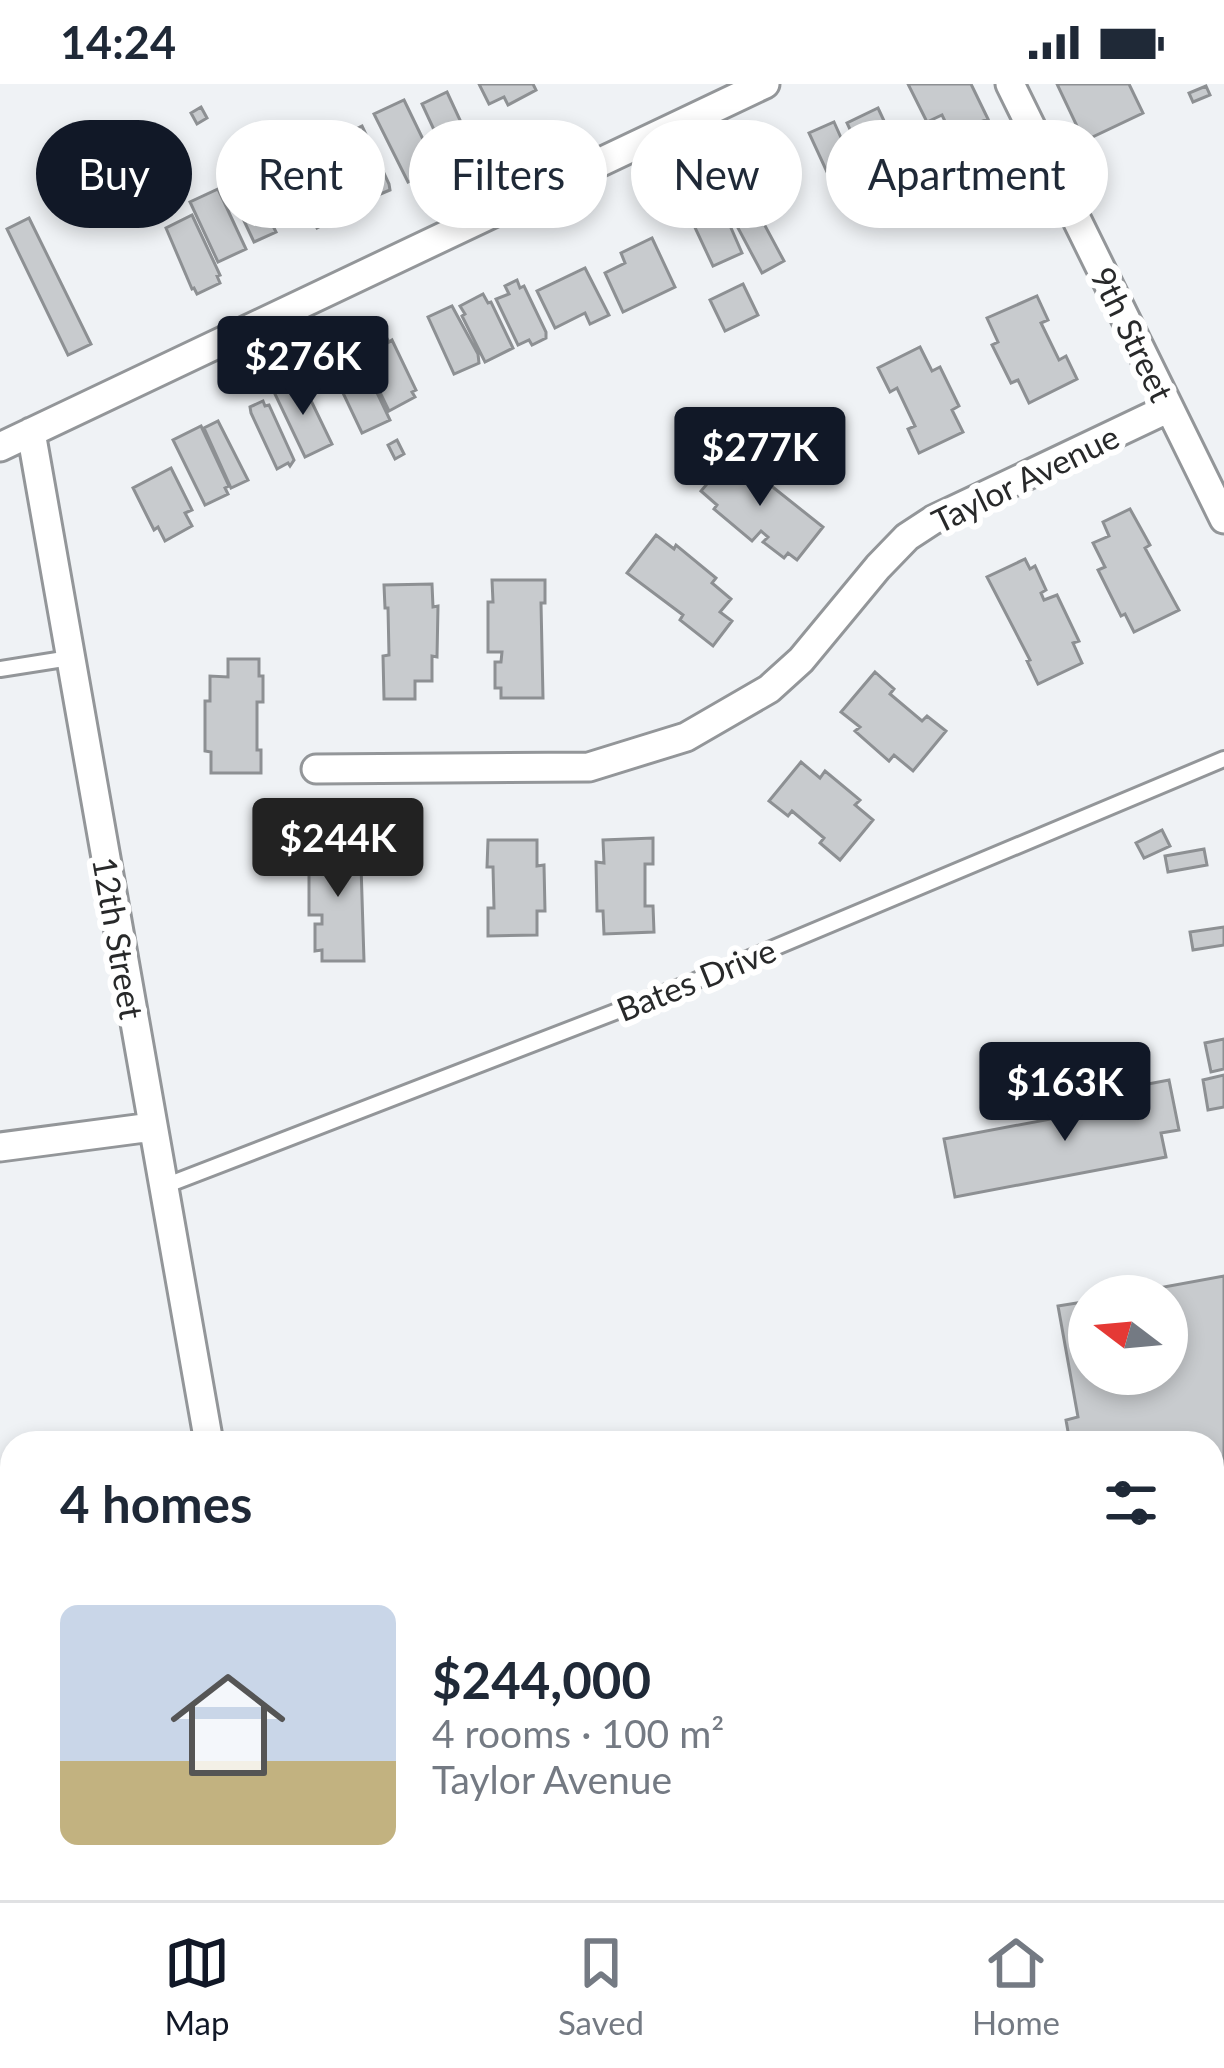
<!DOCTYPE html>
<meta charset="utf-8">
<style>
body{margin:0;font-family:Lato,sans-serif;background:#f2f2f3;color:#1f2937;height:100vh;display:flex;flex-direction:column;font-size:45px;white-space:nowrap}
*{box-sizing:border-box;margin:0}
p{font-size:39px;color:#747a83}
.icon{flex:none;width:66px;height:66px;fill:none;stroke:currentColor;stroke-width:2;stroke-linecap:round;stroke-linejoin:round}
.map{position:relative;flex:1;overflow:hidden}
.drawer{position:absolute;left:0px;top:1347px;width:1224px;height:471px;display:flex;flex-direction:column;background:#fff;border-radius:36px 36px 0 0;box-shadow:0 6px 18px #0003}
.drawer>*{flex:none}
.banner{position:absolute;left:36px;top:36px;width:1152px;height:108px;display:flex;gap:24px}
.needle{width:78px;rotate:286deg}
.controls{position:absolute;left:1068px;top:1191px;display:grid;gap:24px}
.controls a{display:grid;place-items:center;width:120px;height:120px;border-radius:50%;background:#fff;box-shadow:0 6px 18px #0003;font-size:60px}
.price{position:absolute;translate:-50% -102px;padding:0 27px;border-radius:12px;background:#111827;color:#fff;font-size:39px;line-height:78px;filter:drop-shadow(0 3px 6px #0008)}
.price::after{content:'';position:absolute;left:50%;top:72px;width:36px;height:27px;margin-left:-18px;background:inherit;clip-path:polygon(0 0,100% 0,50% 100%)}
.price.selected{background:#222;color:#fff}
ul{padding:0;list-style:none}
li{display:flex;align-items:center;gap:36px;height:300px;padding:0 60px}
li+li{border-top:3px solid #e0e1e3}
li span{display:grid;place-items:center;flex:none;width:336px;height:240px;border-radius:18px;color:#555}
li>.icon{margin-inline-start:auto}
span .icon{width:144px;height:144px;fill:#fffc;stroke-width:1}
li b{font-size:51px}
h2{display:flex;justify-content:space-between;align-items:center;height:144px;padding:0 60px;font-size:51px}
.chip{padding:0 42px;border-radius:54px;background:#fff;box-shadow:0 6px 18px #0003;font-size:42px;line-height:108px}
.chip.selected{background:#111827;color:#fff}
.status{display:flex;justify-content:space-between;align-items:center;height:84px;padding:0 60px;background:#fff;direction:ltr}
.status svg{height:33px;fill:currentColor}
.dock{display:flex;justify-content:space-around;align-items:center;height:168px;border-top:3px solid #e0e1e3;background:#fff;font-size:33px;color:#747a83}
.dock a{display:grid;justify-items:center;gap:6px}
.dock .selected{color:#111827}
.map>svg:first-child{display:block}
</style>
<div class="status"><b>14:24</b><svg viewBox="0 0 49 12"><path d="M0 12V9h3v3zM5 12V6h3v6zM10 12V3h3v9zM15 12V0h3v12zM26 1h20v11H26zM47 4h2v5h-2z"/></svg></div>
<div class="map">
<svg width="1224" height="1816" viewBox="0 0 1224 1816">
<rect width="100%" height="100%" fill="#eff2f5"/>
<path fill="#c8cbce" stroke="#8d9093" stroke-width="3" d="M479 0H533L536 6 508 21 504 13 489 20Z
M908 0H971L988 35 983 37 985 44 955 58 942 31 927 38Z
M1057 0H1129L1143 29 1084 57Z
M1206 2 1210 11 1193 18 1189 9Z
M447 8 466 49 441 61 422 20Z
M404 16 434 78 431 80 434 86 408 98 374 30Z
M201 23 207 34 197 40 191 29Z
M878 24 919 112 888 127 847 39Z
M834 38 863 103 839 114 809 49Z
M362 42 389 100 390 106 371 114 340 53Z
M339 53 367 111 368 115 349 124 318 63Z
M312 74 341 131 317 144 287 87Z
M250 75 259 94 279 85 299 129 273 142 276 148 254 158 221 88Z
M735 86 784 177 762 189 713 97Z
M218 105 246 165 218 178 190 118Z
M706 128 709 135 724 128 742 169 713 182 691 135Z
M192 131 220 191 217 192 220 199 197 210 194 204 192 205 166 144Z
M29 134 91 260 68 271 7 145Z
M652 154 675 203 623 228 605 189 625 179 621 169Z
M585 184 609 231 590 240 585 229 555 244 537 207Z
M517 196 520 204 524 202 546 248V254L532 261 529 256 518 261 496 215 509 210 505 202Z
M743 200 758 231 725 247 710 216Z
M483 210 488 219 491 218 513 264 485 278 462 232 465 230 460 222Z
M1037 212 1048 236 1041 239 1059 276 1066 272 1077 295 1029 319 1018 296 1011 299 992 261 998 258 987 234Z
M452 222 478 270 479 279 454 290 428 233Z
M385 251 389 258 392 256 416 306 412 308 415 313 389 327 358 263Z
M920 263 932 287 940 283 959 322 952 326 963 348 919 369 908 345 915 342 897 304 890 308 878 284Z
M362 277 390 336 362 349 334 290Z
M298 296 302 303 304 302 332 360 305 373 274 308Z
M263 317 265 322 269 321 294 376 290 382 288 379 277 385 251 329 250 323Z
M218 337 248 396 231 404 204 344Z
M201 342 229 402 225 404 228 410 205 421 173 356Z
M397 356 404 370 395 375 388 361Z
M734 368 752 383 750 385 823 443 797 476 788 469 784 474 763 458 768 453 761 447 752 457 714 425 717 421 701 407Z
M171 384 192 426 185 429 192 442 165 457 158 443 154 446 133 404Z
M1130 425 1150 461 1145 464 1179 526 1134 548 1125 530 1121 532 1098 486 1105 483 1093 459 1109 452 1103 438Z
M656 451 674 465 676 461 716 494 712 499 731 515 720 528 732 537 713 562 680 536 683 531 627 489Z
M1025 475 1030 485 1035 482 1046 506 1041 509 1044 516 1057 511 1079 557 1073 559 1082 579 1038 600 1027 577 1030 576 987 493Z
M492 496H545V519H541L543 614H501V604H495V578H501L502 568H488V518H493Z
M432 500 433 523 438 522 437 573 432 572V597H415V615H384L383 572 389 571 388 524H385L384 501Z
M228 575H259V592H263V618H257V666H261V689H211V668L205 667V617H210V592L228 593Z
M875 588 894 605 890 610 922 637 927 632 946 647 913 687 894 671 889 677 855 647 860 643 841 628Z
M801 678 820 694 825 687 860 716 855 721 873 736 840 776 820 759 824 754 792 727 788 732 769 717Z
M1162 746 1170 762 1144 774 1136 759Z
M653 754V780H645V822H653L654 848 604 850 603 827H597L596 778 604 779 603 756Z
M488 756H537V782L544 781 545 827H537V851L488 852V824H494L493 783H487Z
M365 758V781H361L364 877H322V866L315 867V840H322V831H309V780H314V759Z
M1204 765 1207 781 1168 788 1165 772Z
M1224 843V861L1193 866 1190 848Z
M1224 955V985L1211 988 1205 959Z
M1224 991V1023L1208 1026 1203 996Z
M1169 996 1179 1046 1161 1049 1166 1073 955 1113 944 1055 1130 1020 1127 1004Z
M1224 1192V1455L1212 1457V1359H1070L1066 1336 1078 1333 1058 1222 1089 1217V1290H1167V1212H1115Z"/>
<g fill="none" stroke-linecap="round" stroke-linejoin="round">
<defs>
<path id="service" d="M0 585 70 574
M162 1103 695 897 1224 675"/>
<path id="minor" d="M1010 0 1224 435
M31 348 209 1359
M0 363 765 0
M316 685 589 683 686 653 769 605 801 576 878 483 907 453 933 436 1169 324
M0 1063 152 1043"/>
<path id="tertiary" d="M1212 1537 1224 1535
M0 1754 12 1752"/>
</defs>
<use href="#service" stroke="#939699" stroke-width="20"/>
<use href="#minor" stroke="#939699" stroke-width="33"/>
<use href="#tertiary" stroke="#939699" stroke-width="39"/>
<use href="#service" stroke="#fff" stroke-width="14"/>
<use href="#minor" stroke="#fff" stroke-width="27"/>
<use href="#tertiary" stroke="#fff" stroke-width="33"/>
</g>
<g text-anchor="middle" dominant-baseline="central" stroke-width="12" stroke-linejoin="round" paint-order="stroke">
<g font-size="33" fill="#28292a" stroke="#fff">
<text transform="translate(1133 250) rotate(64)">9th Street</text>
<text transform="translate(1025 394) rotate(-26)">Taylor Avenue</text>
<text transform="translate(119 854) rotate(80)">12th Street</text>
<text transform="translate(696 895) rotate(-22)">Bates Drive</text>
</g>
</g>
</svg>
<div class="controls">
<a><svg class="needle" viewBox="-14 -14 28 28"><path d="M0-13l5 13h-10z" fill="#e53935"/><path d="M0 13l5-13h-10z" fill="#747a83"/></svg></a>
</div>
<b class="price" style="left:303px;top:334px">$276K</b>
<b class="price" style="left:760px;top:425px">$277K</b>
<b class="price selected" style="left:338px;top:816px">$244K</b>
<b class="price" style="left:1065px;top:1060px">$163K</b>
<div class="banner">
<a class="chip selected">Buy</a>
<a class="chip">Rent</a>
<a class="chip">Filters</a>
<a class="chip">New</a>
<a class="chip">Apartment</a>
</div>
<section class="drawer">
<h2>4 homes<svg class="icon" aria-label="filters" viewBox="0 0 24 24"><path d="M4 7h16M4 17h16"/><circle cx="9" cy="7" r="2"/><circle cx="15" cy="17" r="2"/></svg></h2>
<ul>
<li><span style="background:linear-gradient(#c9d6e8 65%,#c2b280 0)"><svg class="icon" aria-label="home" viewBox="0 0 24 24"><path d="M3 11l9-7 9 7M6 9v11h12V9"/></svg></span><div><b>$244,000</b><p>4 rooms · 100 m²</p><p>Taylor Avenue</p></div></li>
</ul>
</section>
</div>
<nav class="dock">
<a class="selected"><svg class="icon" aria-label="map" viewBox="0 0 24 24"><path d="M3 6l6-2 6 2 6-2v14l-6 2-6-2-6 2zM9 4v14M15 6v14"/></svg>Map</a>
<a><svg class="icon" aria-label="saved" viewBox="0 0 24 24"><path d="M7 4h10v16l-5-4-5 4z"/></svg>Saved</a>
<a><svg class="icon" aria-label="home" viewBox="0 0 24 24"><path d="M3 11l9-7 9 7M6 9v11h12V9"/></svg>Home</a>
</nav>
